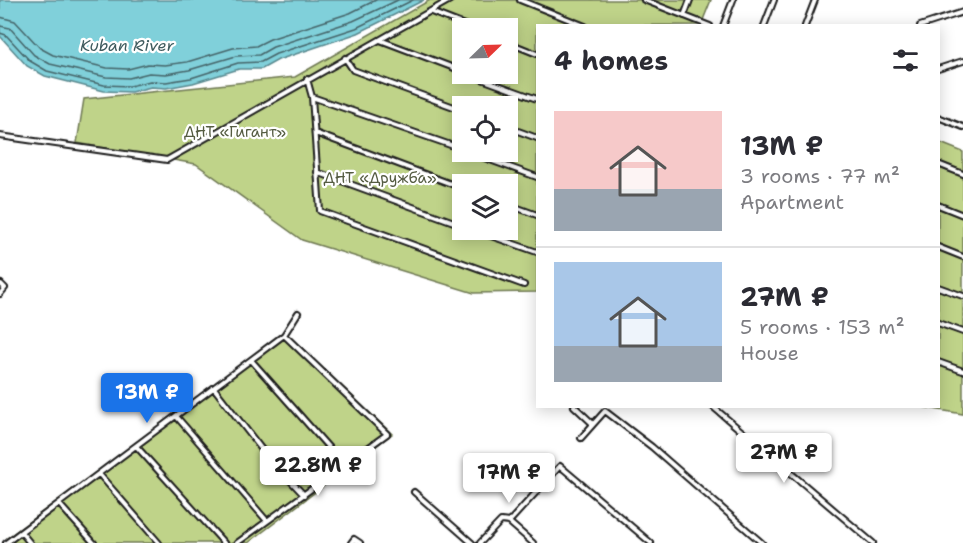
<!DOCTYPE html>
<meta charset="utf-8">
<style>
body{margin:0;font-family:"Shantell Sans",sans-serif;background:#f7f7f7;color:#2b2b33;height:100vh;display:flex;flex-direction:column;font-size:22px;white-space:nowrap}
*{box-sizing:border-box;margin:0}
p{font-size:20px;color:#7c7c81}
.icon{flex:none;width:33px;height:33px;fill:none;stroke:currentColor;stroke-width:2;stroke-linecap:round;stroke-linejoin:round}
.map{position:relative;flex:1;overflow:hidden}
.drawer{position:absolute;left:536px;top:24px;width:404px;height:384px;display:flex;flex-direction:column;background:#fff;border-radius:0px;box-shadow:0 3px 15px #0003}
.drawer>*{flex:none}
.needle{width:39px;rotate:67deg}
.fabs{position:absolute;left:452px;top:18px;display:grid;gap:12px}
.fabs a{display:grid;place-items:center;width:66px;height:66px;border-radius:0px;background:#fff;box-shadow:0 3px 15px #0003;font-size:30px}
.price{position:absolute;translate:-50% -51px;padding:0 14px;border-radius:6px;background:#fff;color:#222;font-size:20px;line-height:39px;filter:drop-shadow(0 2px 3px #0008)}
.price::after{content:'';position:absolute;left:50%;top:36px;width:18px;height:14px;margin-left:-9px;background:inherit;clip-path:polygon(0 0,100% 0,50% 100%)}
.price.selected{background:#1a73e8;color:#fff}
ul{padding:0;list-style:none}
li{display:flex;align-items:center;gap:18px;height:150px;padding:0 18px}
li+li{border-top:2px solid #e1e1e2}
li span{display:grid;place-items:center;flex:none;width:168px;height:120px;border-radius:0px;color:#555}
li>.icon{margin-inline-start:auto}
span .icon{width:72px;height:72px;fill:#fffc;stroke-width:1}
li b{font-size:26px}
h2{display:flex;justify-content:space-between;align-items:center;height:72px;padding:0 18px;font-size:26px}
.map>svg:first-child{display:block}
</style>
<div class="map">
<svg width="963" height="543" viewBox="0 0 963 543">
<rect width="100%" height="100%" fill="#fff"/>
<filter id="ink" filterUnits="userSpaceOnUse"><feTurbulence type="fractalNoise" baseFrequency=".0167" numOctaves="2"/><feDisplacementMap in="SourceGraphic" scale="12" xChannelSelector="R" yChannelSelector="G"/><feConvolveMatrix kernelMatrix="1 2 1 2 8 2 1 2 1" color-interpolation-filters="sRGB"/></filter>
<g filter="url(#ink)">
<path fill="#bfd389" stroke="#6e7852" stroke-width="1.5" fill-rule="evenodd" d="M430 0H711L701 25 537 26V292L474 293 302 240 196 164 77 143 84 99 295 77ZM462 28H507V74H462ZM462 106H507V152H462ZM462 184H507V230H462Z
M938 142 963 152V414L922 407 938 406Z
M285 332 392 434 248 543H12L7 538Z"/>
<path fill="#80d0da" stroke="#58888e" stroke-width="1.5" d="M0 0H424L358 33 278 60 262 69H239L193 83 166 88 151 87 131 92 104 91 45 76 27 66 0 36Z"/>
<g fill="none" stroke-linecap="round" stroke-linejoin="round">
<path stroke="#446468" stroke-width="1.5" d="M0 17 15 21 40 48 53 55 107 68 128 69 148 64 165 65 187 62 233 48 256 46 270 39 350 13 376 0
M0 26 10 28 34 55 50 64 106 77 129 78 149 73 166 74 189 70 236 56 259 55 273 47 353 21 398 0
M0 33 6 35 30 61 47 71 104 85 130 86 150 81 166 82 191 78 238 63 261 62 276 54 356 28 413 0"/>
<defs>
<path id="minor" d="M520 0 585 26
M644 0 710 26
M431 12 472 28
M684 16 690 0
M723 26 733 0
M764 26 774 0
M805 26 815 0
M920 26 963 12
M380 40 462 71
M507 42 537 54
M345 58 353 70 462 110
M938 69 963 61
M468 74 537 99
M307 79 312 97 320 211 524 285
M312 97 462 149
M938 117 963 127
M507 127 537 138
M315 133 462 188
M0 136 167 160 450 0
M468 152 537 177
M938 164 963 174
M317 172 462 225
M507 204 537 215
M938 205 963 215
M474 230 537 252
M938 247 963 257
M938 287 963 296
M0 294 5 288 1 284
M938 323 963 332
M251 360 344 465
M938 362 963 371
M214 388 266 455 304 495
M574 406 592 423
M712 406 873 543
M176 416 267 521
M581 438 605 411 652 447 762 543
M136 446 224 543
M99 474 159 543
M414 492 472 543
M59 504 94 543
M21 532 30 543
M6 543 284 335 298 313
M237 543 387 434 284 335
M351 543 354 539 360 543
M480 543 501 521 509 522
M533 543 509 522 560 466 651 543"/>
</defs>
<use href="#minor" stroke="#1c1c1c" stroke-width="8"/>
<use href="#minor" stroke="#fff" stroke-width="4"/>
</g>
</g>
<g text-anchor="middle" dominant-baseline="central" stroke-width="4.5" stroke-linejoin="round" paint-order="stroke">
<g font-size="15" fill="#555c42" stroke="#fff">
<text x="235" y="132">ДНТ «Гигант»</text>
<text x="380" y="178">ДНТ «Дружба»</text>
</g>
<g font-size="16" font-style="italic" fill="#3f5b5e" stroke="#fff">
<text x="127" y="45">Kuban River</text>
</g>
</g>
</svg>
<div class="fabs">
<a><svg class="needle" viewBox="-14 -14 28 28"><path d="M0-13l5 13h-10z" fill="#e53935"/><path d="M0 13l5-13h-10z" fill="#7c7c81"/></svg></a>
<a><svg class="icon" aria-label="locate" viewBox="0 0 24 24"><circle cx="12" cy="12" r="6"/><path d="M12 2v4M12 18v4M2 12h4M18 12h4"/></svg></a>
<a><svg class="icon" aria-label="layers" viewBox="0 0 24 24"><path d="M12 4l9 5-9 5-9-5zM3 14l9 5 9-5"/></svg></a>
</div>
<b class="price selected" style="left:147px;top:424px">13M ₽</b>
<b class="price" style="left:784px;top:484px">27M ₽</b>
<b class="price" style="left:318px;top:497px">22.8M ₽</b>
<b class="price" style="left:509px;top:504px">17M ₽</b>
<section class="drawer">
<h2>4 homes<svg class="icon" aria-label="filters" viewBox="0 0 24 24"><path d="M4 7h16M4 17h16"/><circle cx="9" cy="7" r="2"/><circle cx="15" cy="17" r="2"/></svg></h2>
<ul>
<li><span style="background:linear-gradient(#f6c9c9 65%,#9aa5b1 0)"><svg class="icon" aria-label="home" viewBox="0 0 24 24"><path d="M3 11l9-7 9 7M6 9v11h12V9"/></svg></span><div><b>13M ₽</b><p>3 rooms · 77 m²</p><p>Apartment</p></div></li>
<li><span style="background:linear-gradient(#a9c7e8 70%,#9aa5b1 0)"><svg class="icon" aria-label="home" viewBox="0 0 24 24"><path d="M3 11l9-7 9 7M6 9v11h12V9"/></svg></span><div><b>27M ₽</b><p>5 rooms · 153 m²</p><p>House</p></div></li>
</ul>
</section>
</div>
